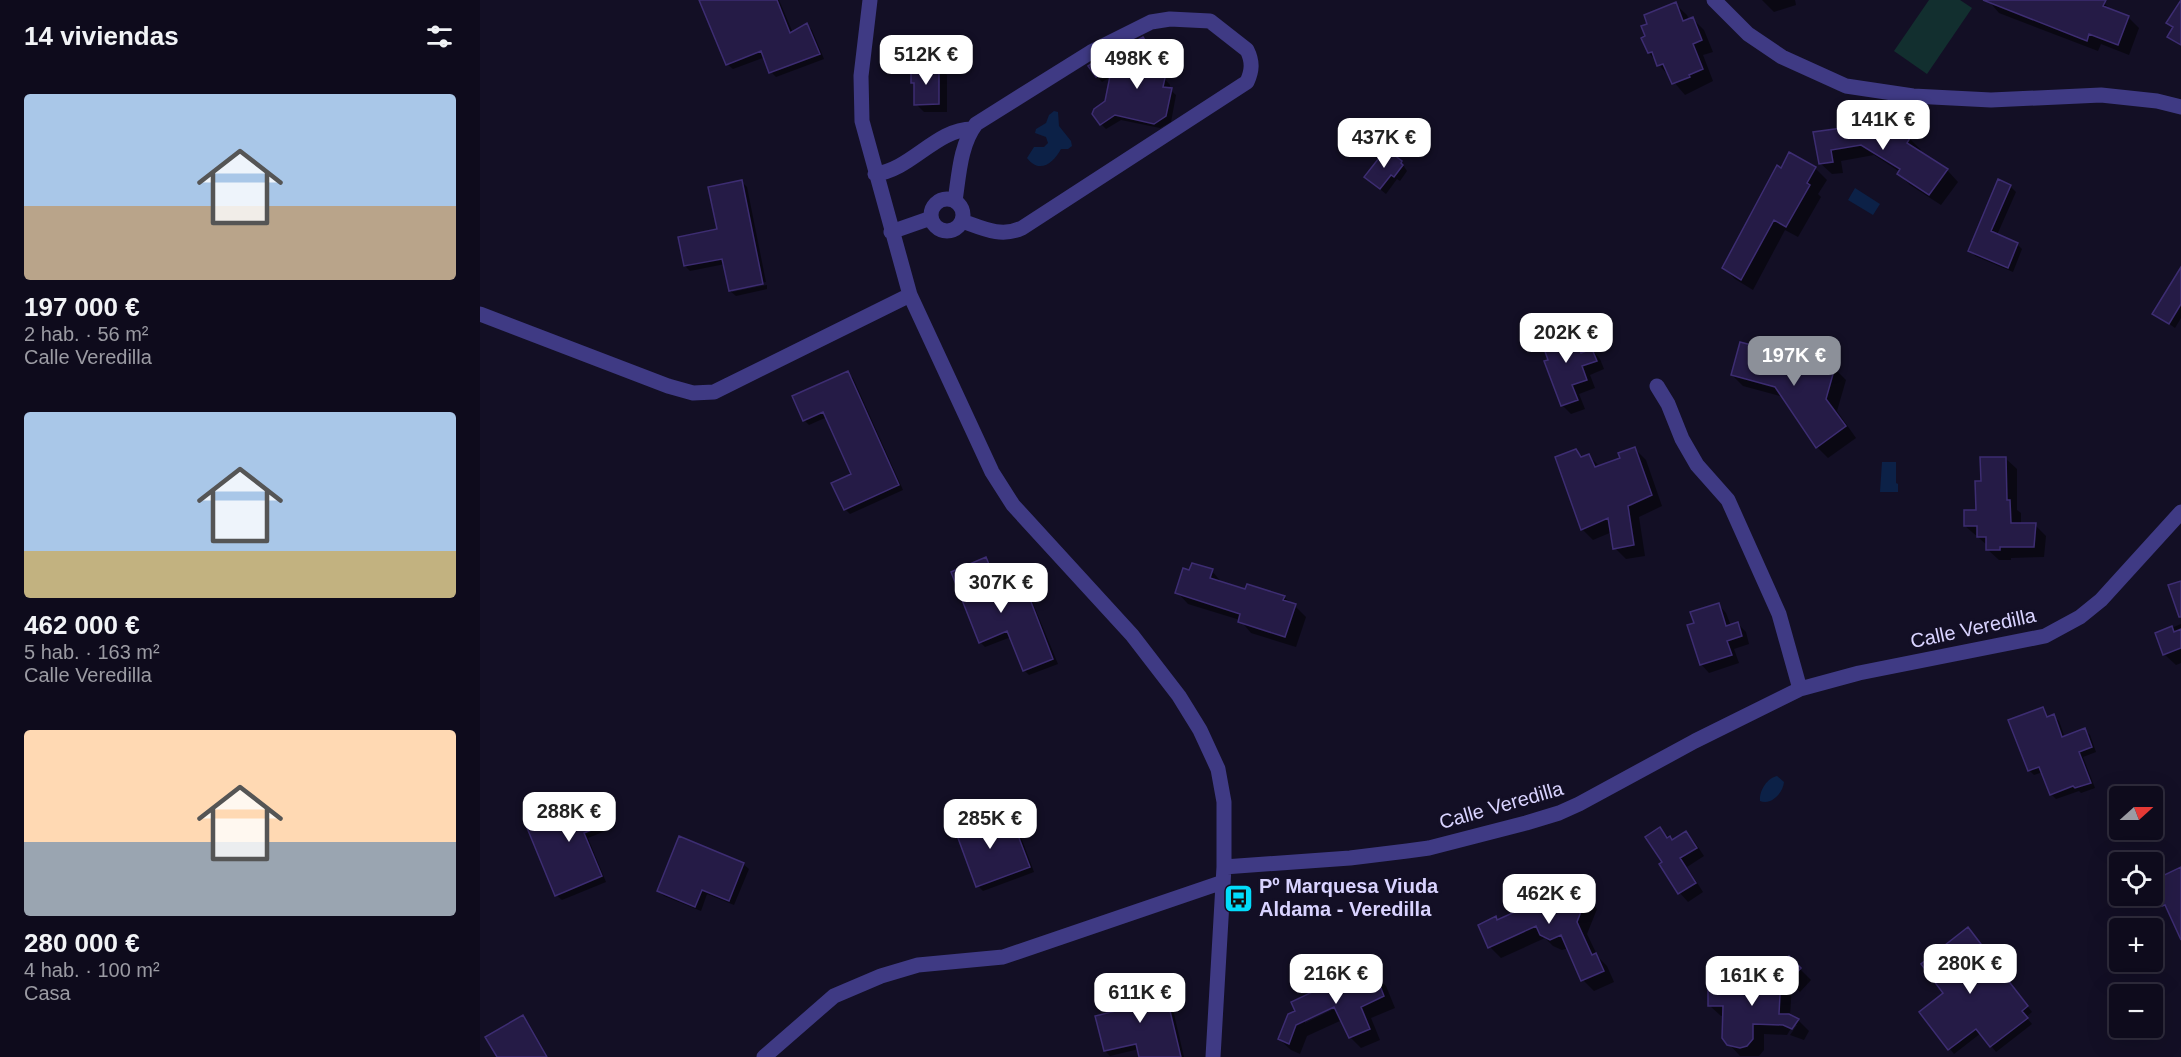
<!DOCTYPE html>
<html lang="es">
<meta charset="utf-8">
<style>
body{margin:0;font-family:Arial,sans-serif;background:#1c1929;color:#f1f3f6;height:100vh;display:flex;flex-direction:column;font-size:22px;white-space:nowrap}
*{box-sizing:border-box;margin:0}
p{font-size:20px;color:#9b9ba3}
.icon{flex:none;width:33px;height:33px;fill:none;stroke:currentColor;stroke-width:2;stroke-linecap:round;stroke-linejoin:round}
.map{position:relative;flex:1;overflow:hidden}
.sheet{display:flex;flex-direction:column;background:#0e0b1c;width:480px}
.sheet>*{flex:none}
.needle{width:39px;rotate:69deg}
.fabs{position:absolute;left:1629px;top:786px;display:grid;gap:12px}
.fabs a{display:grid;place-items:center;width:54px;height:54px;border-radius:6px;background:#0e0b1c;box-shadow:0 6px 24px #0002,0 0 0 2px #2e2b3b;font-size:30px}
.price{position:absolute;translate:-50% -51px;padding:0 14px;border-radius:12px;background:#fff;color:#222;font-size:20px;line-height:39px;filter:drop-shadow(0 2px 3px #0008)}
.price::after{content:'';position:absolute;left:50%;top:36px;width:18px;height:14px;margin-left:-9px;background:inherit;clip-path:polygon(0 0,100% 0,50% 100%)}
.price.on{background:#8c9099;color:#fff}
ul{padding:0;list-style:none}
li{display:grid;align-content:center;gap:12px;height:318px;padding:0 24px}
li span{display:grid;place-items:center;height:186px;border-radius:6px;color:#555}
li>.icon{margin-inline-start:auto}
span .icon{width:108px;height:108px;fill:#fffc;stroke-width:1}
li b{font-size:26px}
h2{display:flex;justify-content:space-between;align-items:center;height:72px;padding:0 24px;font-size:26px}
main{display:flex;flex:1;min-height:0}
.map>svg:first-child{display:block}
</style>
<main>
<section class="sheet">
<h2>14 viviendas<svg class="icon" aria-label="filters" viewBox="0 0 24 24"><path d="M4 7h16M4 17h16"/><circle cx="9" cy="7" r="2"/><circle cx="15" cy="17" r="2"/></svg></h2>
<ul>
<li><span style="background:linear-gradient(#a9c7e8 60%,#b9a48a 0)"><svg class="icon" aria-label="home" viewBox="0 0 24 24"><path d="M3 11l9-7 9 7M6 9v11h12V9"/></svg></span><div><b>197 000 €</b><p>2 hab. · 56 m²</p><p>Calle Veredilla</p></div></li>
<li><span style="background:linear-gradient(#a9c7e8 75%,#c2b280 0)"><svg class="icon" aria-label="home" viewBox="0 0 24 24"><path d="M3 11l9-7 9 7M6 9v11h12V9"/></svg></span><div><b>462 000 €</b><p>5 hab. · 163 m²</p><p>Calle Veredilla</p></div></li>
<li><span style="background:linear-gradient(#ffd9b3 60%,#9aa5b1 0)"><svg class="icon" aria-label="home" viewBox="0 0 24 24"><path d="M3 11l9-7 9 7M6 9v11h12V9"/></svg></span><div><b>280 000 €</b><p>4 hab. · 100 m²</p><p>Casa</p></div></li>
</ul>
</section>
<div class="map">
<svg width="1701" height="1057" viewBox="0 0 1701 1057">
<rect width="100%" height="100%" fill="#130f25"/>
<path fill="#122f2f" d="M1449 0H1480L1492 8 1447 74 1414 51Z"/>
<path fill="#0c2147" d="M574 111 578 112 579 126 591 141 592 146 588 149H581C574 162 560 175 547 158L554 147H564L568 143 566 137 555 133 556 129 566 123 569 115Z
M1375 188 1400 204 1393 215 1368 200Z
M1402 462H1416V483L1418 484V492H1400Z
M1297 776 1304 782C1303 793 1291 806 1280 801 1279 791 1287 778 1297 776Z"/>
<path fill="#0007" fill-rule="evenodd" d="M221 0H299L313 33 327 25 332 30 344 59 296 77 291 72 285 57 253 69 247 64Z
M1282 0H1315L1316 5 1294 12Z
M1508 0H1616L1624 3 1632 11 1648 17 1659 28 1649 55 1621 44 1618 51 1519 13Z
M1195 4 1207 15 1209 20 1213 19 1224 30 1233 52 1223 55 1233 81 1205 95 1169 53Z
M662 39 669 47 677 48 682 54 678 71 690 85 689 89 696 95 691 122 680 128 641 120 626 129 621 124 632 76 622 82 617 76 620 60 630 72 643 75 653 69Z
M458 67 467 75V112H444L436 104 435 85 433 82 445 73Z
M1405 124 1430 139 1441 150 1439 152 1467 170 1478 182 1461 205 1430 185 1419 174 1420 172 1394 155 1361 161 1363 173 1352 174 1340 163 1335 133 1402 126Z
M1310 154 1335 168 1347 180 1338 194 1341 197 1318 237 1305 230 1273 290 1255 279 1244 268Z
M921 162 927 171 920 181 917 179 906 194 891 182Z
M262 182 267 187 286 282 252 289V292L287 285V289L256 296 250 291 245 264 210 271 205 266 239 230Z
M1530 186 1536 192 1517 235 1537 244 1542 249 1533 272 1495 256 1490 250Z
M1701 281V318L1695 328 1674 313Z
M1092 330 1100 339 1105 353 1112 350 1120 359 1124 369 1110 375 1115 388 1099 394 1105 409 1091 414 1083 406 1066 362Z
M1261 343 1355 369 1366 380 1357 411 1376 438 1348 458 1337 447 1304 397 1263 386 1252 375Z
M367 373 373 378 423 490 370 514 365 509 373 475 347 417 329 425 324 420Z
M1155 449 1166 460 1182 506 1159 517 1165 556 1146 559 1135 548 1132 532 1113 540 1102 529 1096 450 1104 458 1109 456 1120 467 1142 458Z
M1525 458 1537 469V510L1541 513V525H1555L1566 536 1564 557 1531 558V560H1519L1507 549V545L1485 526 1497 511 1502 482Z
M506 559 511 564 527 604 547 596 552 601 578 664 549 675 544 670 531 637 505 647 500 642Z
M732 571 743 584 766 591 804 597 815 606 826 617 816 647 771 633 760 620 708 604 697 592 710 572Z
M1238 604 1246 613 1251 626 1258 624 1266 632 1269 644 1254 649 1259 663 1229 673 1221 664 1215 624Z
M1701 624V663L1696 665 1684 654 1677 634Z
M1563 709 1569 718 1573 716 1579 721 1585 738 1605 730 1610 735 1616 752 1603 757 1615 788 1601 793 1599 791 1576 799 1571 794 1563 772 1554 775 1549 770Z
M119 795 124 800 135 827 108 838 126 882 82 900 76 895Z
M493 813 499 818 505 835 533 824 538 829 554 872 503 891 498 886Z
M1180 829 1193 841 1206 833 1214 841 1224 856 1207 867 1223 892 1208 902 1200 893 1181 865 1185 863Z
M263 864 269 869 254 905 227 894 221 911 184 896 178 891Z
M1106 898 1117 909 1107 934 1118 957 1127 966 1134 982 1114 991 1103 980 1088 948 1082 950 1073 946 1065 938 1021 958 1010 947 1015 918 1018 921 1049 907Z
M1493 934 1511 958 1505 963 1519 981 1529 982 1552 1012 1546 1017 1552 1024 1516 1052 1501 1033 1474 1054 1441 1012 1465 993Z
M1309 958 1331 980 1320 992 1312 984 1310 1016 1318 1020 1329 1031 1324 1040 1310 1035 1317 1025H1313L1307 1035 1284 1034V1050L1279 1056H1260L1249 1044 1244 1016H1241L1229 1005 1288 989 1302 975Z
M894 975 906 986 915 1008 891 1018 900 1040 881 1048 870 1037 862 1020 827 1036 820 1054 811 1050 799 1039 867 977 874 983ZM861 1002 862 1005 825 1023V1019Z
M665 981 670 986 673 998 686 995 691 1001 704 1057H660L659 1049 630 1056 625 1051Z
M43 1017 48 1022 68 1057H18Z"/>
<path fill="#251b46" stroke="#3d2d72" stroke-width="1.5" d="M219 0H297L310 33 327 23 340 54 289 73 281 51 246 65Z
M1503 0H1626L1623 6 1649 16 1638 45 1609 34 1607 41Z
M1701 0V45L1687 37 1693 27 1686 23Z
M1196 2 1203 21 1213 17 1222 40 1213 44 1223 69 1209 75 1210 77 1192 84 1183 64 1177 66 1172 52 1168 53 1161 38 1165 36 1161 26 1167 24 1164 15Z
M663 37 668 45 677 47 673 69 680 70 685 78 683 87 692 88 686 116 674 124 635 115 620 125 612 114 614 109 625 101 631 71 643 74 651 68 655 52 650 44Z
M620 58 628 70 616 77 608 66Z
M459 65V104L434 105V83H431V72L444 71 443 66Z
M1389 118 1396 120 1402 124 1405 122 1420 132 1421 130 1430 138 1427 143 1468 169 1449 195 1417 174 1420 169 1381 145 1351 150 1353 162 1339 164 1333 132 1362 128 1378 120Z
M906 149 922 161 921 163 923 165 914 177 911 175 900 189 884 177Z
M1309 152 1336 167 1327 183 1330 185 1306 227 1294 220 1261 280 1242 268 1297 165 1301 168Z
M1518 179 1531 185 1511 231 1538 243 1528 268 1488 251Z
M262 180 283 284 249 291 242 259 204 266 198 237 237 229 228 187Z
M1701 267V304L1689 324 1672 314Z
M1092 329 1101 353 1112 349 1117 361 1102 366 1107 380 1092 385 1098 400 1081 406 1064 361 1068 360 1061 340Z
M1260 342 1355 367 1346 399 1366 426 1336 448 1295 387 1251 375Z
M368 371 419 485 364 510 351 483 371 474 343 412 323 421 312 396Z
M1155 447 1172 495 1148 506 1154 545 1133 549 1128 518 1101 530 1075 457 1096 449 1101 457 1109 454 1115 467 1140 458 1138 453Z
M1500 457H1526L1527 500H1530L1531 523H1556L1554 547H1520V550H1506V537H1497V526H1484V510H1496L1495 481H1501Z
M506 557 525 603 548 594 573 659 543 671 527 631 499 643 471 572Z
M712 563 733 569 730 578 765 589 767 584 805 596 803 600 816 604 805 637 758 622 760 614 695 593 703 568 709 570Z
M1701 581V617H1699L1688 585Z
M1239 603 1246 626 1258 622 1262 636 1247 641 1252 655 1220 665 1207 625 1214 623 1210 612Z
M1692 626 1694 632 1701 629V648L1683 655 1675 633Z
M1563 707 1567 717 1574 714 1582 737 1605 728 1612 747 1599 752 1611 783 1595 788 1593 786 1570 795 1559 767 1548 771 1528 720Z
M119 793 131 822 104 833 122 876 75 896 45 823Z
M494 811 502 834 533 822 550 867 496 887 471 819Z
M1180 827 1187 838 1190 836 1192 840 1206 831 1217 848 1200 858 1216 883 1198 894 1179 864 1182 862 1165 837Z
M199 836 264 863 249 901 222 890 215 907 177 891Z
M1701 867V940L1685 905 1682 906 1674 889 1682 886 1678 878Z
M1059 879 1107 896 1097 922 1112 955 1116 953 1124 971 1101 981 1081 935 1070 940 1060 935 1056 926 1008 948 998 925 1016 916 1017 920 1048 906Z
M1488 927 1507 952 1501 957 1518 980 1524 975 1548 1006 1542 1011 1548 1018 1510 1047 1496 1029 1468 1050 1439 1012 1463 993 1441 964Z
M1309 956 1321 968 1308 982 1301 975 1299 1014H1309L1319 1019 1312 1029 1303 1025 1273 1024V1039L1267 1046 1260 1048 1247 1045 1242 1038 1243 1006H1228V986L1287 988 1300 975 1295 969Z
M895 973 904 996 881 1007 890 1029 869 1038 854 1007 816 1025 809 1044 798 1039 808 1014 815 1011 811 1002 868 975 872 983Z
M665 979 669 998 686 994 701 1057H659L656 1044 624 1051 615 1016 644 1009 639 985Z
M43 1015 67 1057H17L5 1037Z"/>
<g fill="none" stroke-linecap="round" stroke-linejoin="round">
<path stroke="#3f3a84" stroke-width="15" d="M390 0 381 76 382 121 430 295 512 472 533 505 652 635 699 696 720 730 738 769 744 802V867L733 1057
M1234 0 1268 34 1302 57 1366 86 1433 96 1511 100 1621 95 1677 101 1701 107
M395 174C431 170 456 129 492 129
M451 215a16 16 0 1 1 32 0a16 16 0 1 1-32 0Z
M475 201C479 175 480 145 496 124L611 52 671 22 690 19 730 21 767 50C773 62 772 71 767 82L542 228C521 238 502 228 482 221
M411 232 451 218
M0 314 188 386 213 393 234 392 430 295
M1177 386 1188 404 1202 439 1217 465 1248 500 1299 614 1320 689
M744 867 870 858 927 851 949 848 1046 823 1079 813 1099 804 1215 741 1320 689 1379 673 1565 636 1600 617 1621 600 1701 512
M284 1057 354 996 401 976 438 965 523 957 743 882"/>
</g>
<defs>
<symbol id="bus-square" viewBox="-11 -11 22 22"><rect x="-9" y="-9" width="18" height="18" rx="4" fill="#02ddfc" stroke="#130f25"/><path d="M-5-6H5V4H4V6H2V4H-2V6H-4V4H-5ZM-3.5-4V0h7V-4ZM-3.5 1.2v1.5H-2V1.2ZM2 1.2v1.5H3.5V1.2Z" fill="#111"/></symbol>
</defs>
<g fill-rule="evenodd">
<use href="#bus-square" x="742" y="882" width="33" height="33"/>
</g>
<g text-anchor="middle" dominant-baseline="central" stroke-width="6" stroke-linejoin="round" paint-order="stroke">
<g font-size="20" fill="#d9d3ff" stroke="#130f25">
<text transform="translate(1493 628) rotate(-12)">Calle Veredilla</text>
<text transform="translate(1021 805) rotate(-16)">Calle Veredilla</text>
</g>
<g font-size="20" font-weight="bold" fill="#d9d3ff" stroke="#130f25" text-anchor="start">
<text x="779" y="886">Pº Marquesa Viuda<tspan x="779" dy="23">Aldama - Veredilla</tspan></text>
</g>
</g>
</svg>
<div class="fabs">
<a><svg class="needle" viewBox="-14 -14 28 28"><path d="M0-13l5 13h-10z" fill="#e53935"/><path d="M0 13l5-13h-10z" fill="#9b9ba3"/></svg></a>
<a><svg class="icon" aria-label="locate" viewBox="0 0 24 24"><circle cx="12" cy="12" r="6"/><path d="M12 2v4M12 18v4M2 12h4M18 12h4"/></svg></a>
<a>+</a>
<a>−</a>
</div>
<b class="price" style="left:446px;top:86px">512K €</b>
<b class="price" style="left:657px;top:90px">498K €</b>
<b class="price" style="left:1403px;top:151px">141K €</b>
<b class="price" style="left:904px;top:169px">437K €</b>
<b class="price" style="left:1086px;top:364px">202K €</b>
<b class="price on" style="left:1314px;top:387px">197K €</b>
<b class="price" style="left:521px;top:614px">307K €</b>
<b class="price" style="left:89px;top:843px">288K €</b>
<b class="price" style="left:510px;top:850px">285K €</b>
<b class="price" style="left:1069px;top:925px">462K €</b>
<b class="price" style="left:1490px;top:995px">280K €</b>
<b class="price" style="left:856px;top:1005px">216K €</b>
<b class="price" style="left:1272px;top:1007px">161K €</b>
<b class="price" style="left:660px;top:1024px">611K €</b>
</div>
</main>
